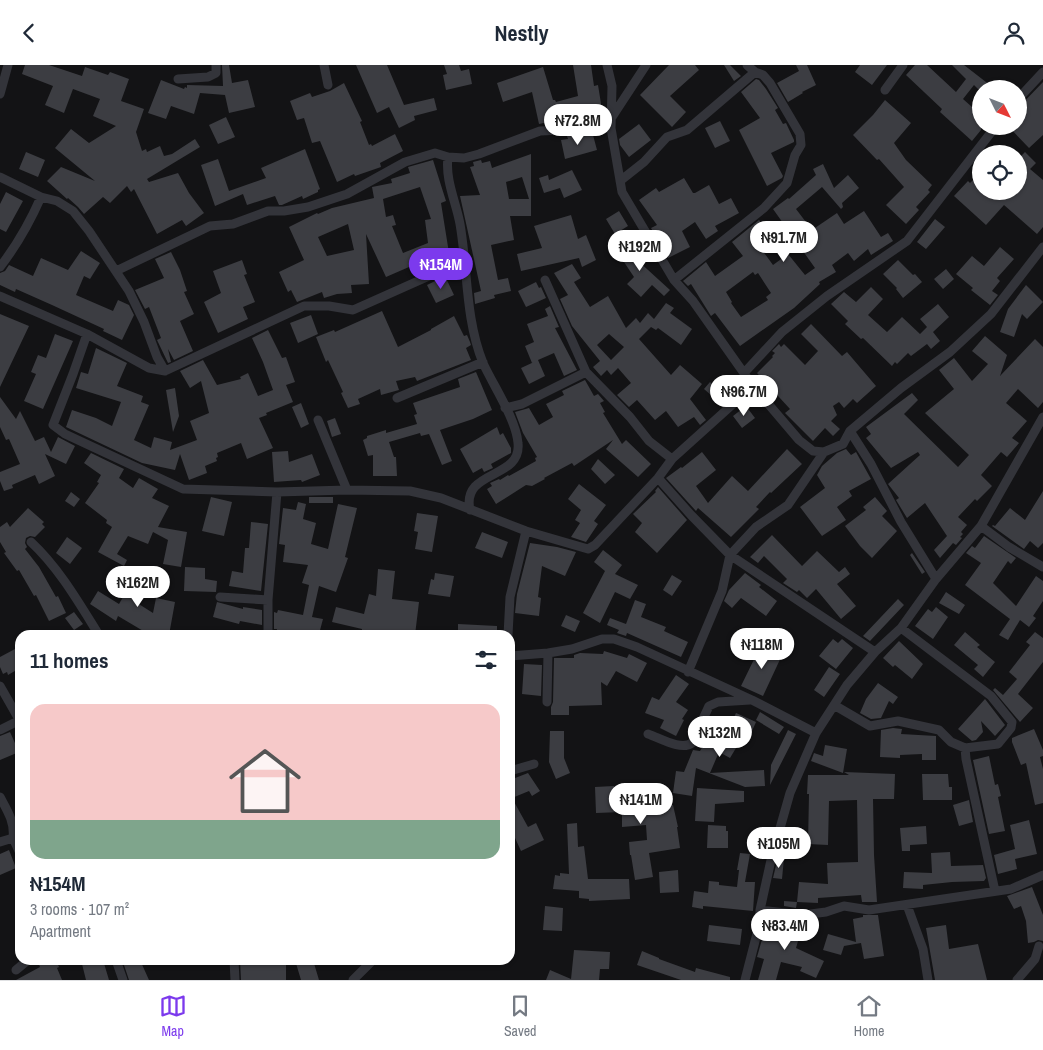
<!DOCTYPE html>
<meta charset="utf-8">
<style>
body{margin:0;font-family:"Archivo Narrow",sans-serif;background:#f2f2f3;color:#1f2937;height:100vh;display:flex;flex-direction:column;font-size:19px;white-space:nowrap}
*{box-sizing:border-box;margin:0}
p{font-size:16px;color:#747a83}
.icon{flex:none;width:28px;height:28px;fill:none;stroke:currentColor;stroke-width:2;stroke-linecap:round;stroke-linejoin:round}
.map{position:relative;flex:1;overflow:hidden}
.panel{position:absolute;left:15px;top:565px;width:500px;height:335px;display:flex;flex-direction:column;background:#fff;border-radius:15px;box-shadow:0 1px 4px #0004}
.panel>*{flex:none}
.needle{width:32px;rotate:132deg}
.buttons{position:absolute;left:972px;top:15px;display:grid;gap:10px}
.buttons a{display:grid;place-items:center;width:55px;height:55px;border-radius:50%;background:#fff;box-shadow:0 1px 4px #0004;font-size:25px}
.price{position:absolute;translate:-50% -42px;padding:0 11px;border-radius:18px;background:#fff;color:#222;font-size:16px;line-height:32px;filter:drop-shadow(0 1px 2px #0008)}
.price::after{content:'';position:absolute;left:50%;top:30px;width:15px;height:11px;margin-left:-8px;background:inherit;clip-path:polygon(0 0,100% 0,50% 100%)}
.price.selected{background:#7c3aed;color:#fff}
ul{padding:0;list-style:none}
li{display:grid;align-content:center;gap:10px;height:265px;padding:0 15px}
li span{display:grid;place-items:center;height:155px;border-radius:15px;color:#555}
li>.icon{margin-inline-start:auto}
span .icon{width:90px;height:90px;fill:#fffc;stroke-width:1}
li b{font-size:21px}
h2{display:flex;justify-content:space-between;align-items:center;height:60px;padding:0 15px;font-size:21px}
header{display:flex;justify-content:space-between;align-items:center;height:65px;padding:0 15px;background:#fff;font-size:22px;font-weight:700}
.dock{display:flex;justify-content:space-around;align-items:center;height:70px;border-top:1px solid #e0e1e3;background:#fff;font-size:14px;color:#747a83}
.dock a{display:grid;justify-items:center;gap:2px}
.dock .selected{color:#7c3aed}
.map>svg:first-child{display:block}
</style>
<header><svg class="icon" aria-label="back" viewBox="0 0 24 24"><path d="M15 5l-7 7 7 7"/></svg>Nestly<svg class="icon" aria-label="person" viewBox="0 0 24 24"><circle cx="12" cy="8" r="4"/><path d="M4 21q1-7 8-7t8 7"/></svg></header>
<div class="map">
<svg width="1043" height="915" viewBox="0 0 1043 915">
<rect width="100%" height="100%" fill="#131315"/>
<path fill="#3c3d42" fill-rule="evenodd" d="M25 0H49L82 11 85 2 108 10 110 7 129 14 121 36 144 44 136 67 142 86 146 84 147 87 160 81 164 91 172 89 195 74 200 82 147 114 149 117 178 108 189 128 204 148 186 161 182 155 157 169 134 124 131 127 127 121 110 138 103 132 84 149 78 142 68 133 67 134 47 116 61 102 95 116 55 83 71 64 89 78 116 61 93 51 100 34 73 24 64 48 45 40 53 21 22 9Z
M222 0H229L232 18 248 15 255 42 229 48 225 30 200 28 194 49 171 41 166 54 148 48 161 15 184 24 185 22 187 23V20L223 21Z
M356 0H387L404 40 434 33 437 45 414 51 415 55 399 63 389 42 377 48Z
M444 0H459L461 6 469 4 472 19 446 25 443 10 447 9Z
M573 0H591L594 21 598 20 604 57 563 59 562 54 539 59 532 27 503 37 497 18 543 2 553 35H555L556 37 578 31Z
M669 0H695L699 5 670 31 686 47 672 62 640 30Z
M724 0H730L741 11 734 16Z
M796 0H807L816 20 802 27 803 28 788 37 777 18 799 6Z
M860 0H887L872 20 855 7Z
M915 0H927L956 27 966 14 952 0H964L995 24H978L974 20 963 34 981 50V65L972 76 940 47 942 44 906 10Z
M756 14 759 15 766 24 778 43 775 45 783 59 786 58 794 75V77L771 88 783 111 782 113 767 121 739 65 760 53 741 27Z
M1043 17V70L1029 83 1008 61H1019V42Z
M344 18 362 56 360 57 369 80 371 79 372 81 395 69 403 86 380 98 381 102 355 111 354 109 337 117 320 76 312 78 304 53 297 55 290 36 310 28 312 32 330 26Z
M885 35 911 58 894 78 906 95 932 120 928 125 930 127 916 142 919 145 906 159 886 140 904 122 879 94 877 95 853 70 873 50Z
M226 52 235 72 218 79 209 60Z
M720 56 730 76 715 83 705 63Z
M639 59 651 75 629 92 620 80 619 74Z
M593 70 597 85 565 94 561 75 568 74 567 71Z
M305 84 320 124 318 125V127L303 134 302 131 282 140H279L275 131 247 140 243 129 215 141 201 100 218 94 229 126 266 113 261 103Z
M26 87 45 95 38 112 19 104Z
M1025 87 1036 98 1030 104 1043 115V162L1037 169 1004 140 986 160 954 131 968 116 970 118 981 107V126H1019V93Z
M531 89V134H529L522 112 506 117 509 134H531V151H510L514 175 491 180 498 215 508 213 511 226 494 230 495 233 475 239 474 228 481 226 460 131 480 130 470 102 474 101 473 97 481 95 482 98 490 96 492 103Z
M433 95 446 136 441 138 449 188 427 191 429 197 410 204 409 202 386 212 366 169 369 219 351 220 352 228 337 229 324 233 322 227 297 237 291 225 288 227 279 207 304 195 289 162 317 148 318 149 332 143 374 133 372 122 392 118 391 114 410 108 408 102ZM420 122 431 154 425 155 428 178 403 188 392 161 396 160 393 150 386 152 383 134ZM348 159 354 185 327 191 318 172Z
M823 99 834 123 848 110 859 123 842 138 843 142 841 144 822 122 796 144 812 165 837 148 844 159 864 146 881 172 888 168 893 176 871 190 868 184 854 196 848 188 832 200 836 207 819 217 820 219 794 243 740 281 715 248 711 251 691 219 688 221 683 216 706 197 715 211 743 191 732 177 759 155 770 168 757 178 773 200 788 189 805 210 815 203 773 144 788 133 789 134 816 110 813 104ZM753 207 755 210 758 208 771 228 766 232 768 235 741 252 731 238 732 237 726 227Z
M572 105 582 125 564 133 560 123 544 128 539 113 548 110 549 115Z
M684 113 693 128H695L709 120 719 139 731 133 739 148 715 161 718 166 706 174 695 157 682 166 690 182 668 193 651 163 657 160 639 135 656 123 659 127Z
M6 127 23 136 6 167 0 164V139Z
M619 146 628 161 615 169 606 154Z
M571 150 578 174 586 170 596 195 582 202 579 193 521 206 517 189 542 183 534 161Z
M935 154 945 162 926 184 917 177Z
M629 176 640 192 636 194 670 225 664 231 652 220 641 232 627 219 634 212 616 185Z
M1000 182 1014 194 997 213 1000 216 992 226 998 230 990 240 971 225 973 223 956 209 972 191 984 201Z
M81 186 100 198 90 214 84 211 76 230 113 246 118 235 129 240 134 250 122 275 103 266 104 264 52 240 16 224 15 227 0 220V208L5 206 9 200 33 211 41 193 68 205Z
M171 187 180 205 187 226 184 227 194 249 180 256 193 286 174 295 168 284 171 297 168 298 157 275 161 273 149 242 145 244 135 225 164 213 155 194Z
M242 195 247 209 244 210 255 237 243 242 248 254 218 268 204 237 221 228 213 206Z
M898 195 913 210 915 209 922 217 903 233 896 224 897 223 883 209Z
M572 199 581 213 574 217 590 242 608 231 626 263 636 253 640 258 648 248 654 254 666 238 674 243 670 248 692 264 681 280 658 263 656 265 651 262 639 274 671 310 680 300 702 319 690 334 706 355 700 360 694 352 678 362 666 346 655 355 637 335 629 342 617 330 631 318 618 303 611 310 607 305 601 311 593 302 600 296 572 261 560 234 568 230 554 208ZM609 269 624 282 611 295 597 280Z
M946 204 954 214 943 224 934 214Z
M445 211 454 230 436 238 427 220Z
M536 217 539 223 541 222 546 233 526 242 518 226Z
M1026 220 1043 237 1027 254 1022 249 1014 272 1000 267 1008 244Z
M871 222 883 234 868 250 887 267 902 252 920 269 927 262 920 254 938 239 949 252 933 267 940 276 931 284 927 279 911 291 908 288 897 299 895 297 892 301 863 273 861 274 845 259 848 256 831 239 844 227 856 237Z
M550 241 559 262 555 263 577 305 564 311 554 288 538 295 545 311 529 319 521 303 534 297 532 298 525 281 534 277 527 259 548 251 545 244Z
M382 246 398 282 431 265V264L454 251 464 271 467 270 470 277 471 280 466 283 471 295 417 316 415 312 396 316 399 325 381 330 380 324 358 334 360 339 348 343 341 328 343 327 328 295 326 297 316 272 334 265 335 267Z
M0 249 29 261 0 322Z
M311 250 318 269 298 278 290 258Z
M811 259 842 291 847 287 876 321 857 338 853 334 844 343 839 337 833 341 837 350 831 356 840 364 833 371 825 363 813 376 785 348 790 344 757 308 773 292 772 291 775 288 772 286 779 279 781 282 784 279 805 300 818 286 801 269Z
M268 265 282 293 286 292 295 317 286 320 293 337 266 348 267 350 259 353 273 383 247 394 241 378 217 388 218 392 216 393 217 396 205 401 207 408 189 415 180 389 175 405 142 398 66 362 72 345 96 353 112 361 121 337 76 323 81 307 88 309 96 283 127 298 117 321 143 331 141 337 149 340 134 375 151 383 154 372 172 377 170 385 197 375 190 356 209 348 201 316 190 323 180 306 203 295 217 320 241 314 240 312 248 308 258 331 273 325 263 297 252 273Z
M55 269 73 276 43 344 24 336 36 309 31 307 38 290 46 293Z
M985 271 1007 290 1000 311 1035 274 1043 282V337L1038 343 1018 324 1006 338 1027 356 1012 373 1019 378 1007 392 1001 387 981 410 992 421 977 436 975 434 958 452 967 460 961 467 963 469 960 472 962 473 956 480 953 478 940 493 934 485 947 471 925 438 907 453 896 435 899 433 888 419 920 390 918 387 891 403 866 373 871 369 866 362 912 328 918 335 904 349 958 402 969 390 925 348 954 324 939 305 954 293 972 316 988 299 972 286Z
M476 307 492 345 473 354 440 365 452 396 442 400 429 369 421 371 420 368 389 377 394 392H396L397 411H373V390L368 391 363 375 367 373V371L386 365V368L417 359 414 350 417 349 413 338 460 322 458 314Z
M585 315 594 331 598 329 604 336 600 338 605 347 603 348 622 379 626 375 651 399 638 412 606 384 613 375 574 401 572 398 544 413 545 414 532 421 526 420 496 439 487 424 492 421 490 418 499 414 500 415 508 410 509 411 536 396 535 393 537 392 523 368 515 347 529 343 539 360 553 352 546 339 564 330 562 326Z
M710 317 726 331 720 338 704 324Z
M175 323 179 351 173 367 166 325Z
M0 332 16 354 20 346 35 376 44 372 51 387 58 372 75 381 66 399 45 389 55 411 39 419 35 410 12 420 13 423 4 426 0 416V407L20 399 9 374 6 375 0 362Z
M301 338 309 359 301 363 292 342Z
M746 341 755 353 742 363 733 351Z
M335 353 341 369 332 372 327 356Z
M497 362 500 370 503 368 511 383V388L491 399 493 403 484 407 482 403 473 408 460 384Z
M787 384 802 399 771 428 770 427 756 442 759 444 731 472 698 443 696 446 666 413 681 402 682 403 702 387 716 405 696 421 708 438 732 411 748 426Z
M846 384 851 390 856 387 871 414 849 426 852 431 837 442 846 455 822 471 800 442 825 423 817 410 822 401 837 388Z
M288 386 289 397 312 389 320 410 302 417 301 415 274 417 272 387Z
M91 388 124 404 119 413 133 423 139 413 158 424 152 433 169 441 158 462 187 467 181 502 163 499 168 475 153 467 148 479 128 471 117 489 127 495 124 501 98 487 112 462 106 458 107 455 85 438 99 418 97 417 101 410 84 398Z
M598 394 615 410 605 419 591 404Z
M579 419 606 440 594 456 598 459 586 477 571 472 580 458 575 455 581 445 568 434Z
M658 422 687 455 657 488 635 467 642 458 633 449 656 427 655 426Z
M1043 426V478L1038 483 1030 476 1024 484 992 461 993 460 995 461 1010 443 1025 455Z
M71 427 80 434 74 442 65 436Z
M211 432 232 437 224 471 202 466Z
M309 432H333V438H309Z
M875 432 887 446 882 451 897 466 872 493 860 481 845 461 866 445 863 442Z
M298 437 306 439 303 454 316 458 311 479 328 484 338 439 357 443 345 492 348 493 336 527 319 521 312 552 323 554 319 569 298 565 297 568H295L294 570H276L277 564H274V547L277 548 278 545 303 550 309 520 302 518 308 500 283 497 285 480 279 479 283 443 296 445Z
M28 443 44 457 42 459 45 462 35 472 30 471 26 473 25 478 27 482 25 484 39 502 56 532 58 531 66 548 49 556 36 530 34 531 19 505 17 506 4 488 6 487 0 477V462L7 457 10 462Z
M417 448 438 451 432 487 415 484 418 467 414 466Z
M251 457 268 459 261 526 229 521 232 506 243 508 245 483H249Z
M482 467 508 477 502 493 475 483Z
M772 470 802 501 817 486 839 507 845 502 850 509 837 519 856 541 841 554 816 524 807 533 799 525 797 527 783 518 787 514 764 491 758 498 750 492Z
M984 471 1016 493 1011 499 1008 496 993 518 1016 541 1036 511 1043 516V536L1033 551 1036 553 1029 562 1020 555 1008 575 999 570 1010 554 965 520 981 498 966 488 972 481 975 483Z
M67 472 82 483 70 499 56 488Z
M530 478 557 482 576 487 565 511 542 501 538 532 541 533 539 551 515 548 517 529Z
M603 485 622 500 615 509 638 520 630 534 615 527 600 558 583 548 605 506 594 497Z
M912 488 925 507 922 509 910 490Z
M185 502 205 503V514L217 516 216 527 184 526Z
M139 503 149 509V513L134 536 153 548 156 533 175 537 169 570H150L118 551 116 556 90 539 98 526 119 539 130 520 129 519Z
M378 504 395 506 392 534 419 537 415 570H362V564L332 557 336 542 364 549 369 529 376 531Z
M435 508 454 511 450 532 428 529 431 514 434 515Z
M745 508 761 520 759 522 777 536 766 551 741 533 732 543 724 536 729 525Z
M672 510 682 516 672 531 663 525Z
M946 527 965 540 959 549 939 538Z
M898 534 904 540 870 576 863 571Z
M635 535 646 539 641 552 666 562 664 566 688 577 681 592 627 568 626 571 617 568 619 565 607 560 610 553 626 559Z
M217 537 243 544V542L262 545V560L240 556 239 559 213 552Z
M936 542 948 552 933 574 915 561 928 544 932 547Z
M74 547 83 559 74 565 65 553Z
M566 550 580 556 575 567 561 561Z
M458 559 497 561V570H458Z
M965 567 980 580 977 582 995 597 983 612 974 604 978 600 954 580Z
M1035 567 1043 573V597L1018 629 1033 643 1020 657 993 625 995 623 1003 630 1017 614 1009 607 1030 580 1026 577Z
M833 574 838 578 842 574 853 583 836 604 819 591Z
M899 576 923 599 912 614 895 600 893 602 883 593Z
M762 578 783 588 763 631 741 621Z
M15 584 20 594V603L8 610 7 607 3 609 0 602V592Z
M604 586 627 593 629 589 647 598 637 617 616 606 607 621 601 617 602 640 569 641V650H551V642L553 637 554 593H574V590L580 588 603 589Z
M524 599 542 600 541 631 522 629Z
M829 602 840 609 824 632 814 625Z
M676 610 689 619 676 637 688 645 682 654 684 655 676 671 660 663 664 655 645 648 652 632 659 635Z
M878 618 898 632 893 639 889 636 881 653 871 654 860 648 866 634Z
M985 634 1005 660 995 671 981 656 983 667 976 675 972 676 958 664Z
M760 647 784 662 779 669 756 655Z
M736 648 756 657 748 675 742 673 730 693 719 687 710 708 764 705 765 721 745 722 696 703 692 731 673 728 676 706 684 707 693 685 700 686 714 663 726 670Z
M893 663 902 664 901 669 936 671V695H922V689L900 690V693L880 692 881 665Z
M1034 664 1043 685V691L1040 692 1043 704V738L1035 740 1026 698 1021 700 1012 677V673Z
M788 665 796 669 770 720 771 700Z
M550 666H564V693L570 708 556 714 549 697Z
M10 667 19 687 0 695V671Z
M825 680 847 684 843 708 811 696 814 688 823 691Z
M989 691 995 720 998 719 1001 731 998 732 1005 766 989 769 973 695Z
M844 707 895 709 894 734H873L874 790 877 837H862L861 830 818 833V838L797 837 799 817 828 819 827 798 858 797 857 735 829 736 828 780 808 779 809 729H807L808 710H849Z
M528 708 540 726 532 731 529 726 512 733 528 762 536 758 544 775 521 786 510 762V715Z
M922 709H948L949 722H952V735H923Z
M614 721 615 724 641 722 642 746 673 740 678 762H677L680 783 649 788 653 812 635 815 631 790H630L629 777 647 775 646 760 622 762V747L596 748 595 722Z
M697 723 744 726V737L715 739 714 757 695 756Z
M969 735 973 757 959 761 953 740Z
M1029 755 1037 789 1015 794 1017 804 998 809 994 790 1015 784 1010 760Z
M577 758 578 782 584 781 588 814H629L630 834 589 836V834L579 833V826L553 824 555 810 560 811V808L569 809 567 759Z
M708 760 726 761V766H728V783H707Z
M926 761 927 779 910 780V786H902L900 763Z
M9 785 16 803 0 810V789Z
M950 787 951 801 983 800 986 813 984 816 952 817 923 820V824L903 823 904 807 932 808 931 788Z
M740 788 750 789 745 817H755L753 846 703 841V844L692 842 694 826 708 828 709 816 719 817V820L737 822 739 805H737Z
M778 792 784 793 782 814 773 813Z
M678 805 679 827 660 828 659 807Z
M1032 822 1043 850V876L1038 875 1034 877 1028 878 1026 856 1021 841 1014 844 1007 831Z
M784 836 797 837 796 843 784 841Z
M545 841 563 843 562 866 543 865Z
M863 850H878L884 891 864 894 861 878 844 881 841 890 823 885 828 869 856 877 853 854 863 852Z
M774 853 795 855 794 857 803 859 796 883 824 896 816 913 800 906 802 902 781 897 776 915H758L764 894 757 892 763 871 769 872Z
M709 860 742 864 740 880 707 876Z
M946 860 949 884 978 879 987 915H935L926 863Z
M574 885 610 887 609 904H600L599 915H546L550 905 571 914Z
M642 886 659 893V894L695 907 696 903 730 912V915H681L637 900Z
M37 895H56L59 902 57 903 62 915H16L40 902Z
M81 895H103L109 915H86Z
M137 895H140L149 915H129L124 900Z
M240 895H286V915H241Z
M295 895H313L319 915H301Z"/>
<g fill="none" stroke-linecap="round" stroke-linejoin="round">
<path stroke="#33343a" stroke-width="9" d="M324 0 328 20
M607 0 612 21 611 63 622 127 674 215 693 236 753 321 799 375 813 386 824 387 843 379 850 366 901 323 950 287 991 249 1043 182
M178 14 208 12 216 8V0
M885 25 903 0
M0 29 8 0
M1019 33 1043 7
M612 52 646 0
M448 92C445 115 456 137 460 159 468 205 465 253 483 298 493 320 516 354 518 378 522 415 461 404 470 445
M0 112 41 132 57 136 73 146 89 166 129 226 144 257 157 292 165 306
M620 116 644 97 667 72 687 65 755 7
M0 202C17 180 30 157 41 132
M116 206 210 161 233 159 268 146H284L308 142 347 129 405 97 435 88 448 92 464 93 479 89 540 66 611 63
M545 215 586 307 630 352 649 376 672 394
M674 215 764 143 787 118 795 90 801 80 800 69 770 18 763 10 755 7 747 0
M0 231 87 269 149 303 165 306 304 241H329L353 245 465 195
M87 269 73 309 53 360 65 369 183 424 277 427 347 425 410 426 441 433 526 466 588 484 595 480 658 413 672 394 753 321
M744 308 782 267 827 231 907 176 996 61
M397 333 483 297
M505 343 522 339 586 307
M318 355 347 425
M850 366 871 399 901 457 936 514
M658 413 691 450 730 490 875 587
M981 461 1009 482 1043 502
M31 477C59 503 79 538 99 570
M220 532 268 535
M268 570V535L277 427
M508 570 510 532 526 466
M510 591 548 588 572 584 602 574H614L637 582 752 635 816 668
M688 607 722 526 730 490 756 462 788 440 824 387
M0 621 20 656
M547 637 548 588
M834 640 870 661 898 656 939 665 951 677 965 683 998 679 1011 663 1012 657 991 631 901 563
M0 665 20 655
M648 669C660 673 681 686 692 678L709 641 718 637 750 635
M965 683 966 694 995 826
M510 706 534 699
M0 732C7 745 15 757 13 773L0 777
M13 773 20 788
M907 840 923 884 928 915
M760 845 803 850 826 847 844 841 869 845 1011 824 1043 810
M116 895 123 915
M234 895 235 915
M16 905 28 895
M353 915 373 895
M745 915 760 857V845L771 795 790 728 816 668 847 620 875 587 901 563 936 514 981 461 1043 352
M1017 915 1035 894 1039 881"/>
</g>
</svg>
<div class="buttons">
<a><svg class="needle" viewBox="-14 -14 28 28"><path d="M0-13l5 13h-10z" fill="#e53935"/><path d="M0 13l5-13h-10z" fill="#747a83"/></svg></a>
<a><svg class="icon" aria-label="locate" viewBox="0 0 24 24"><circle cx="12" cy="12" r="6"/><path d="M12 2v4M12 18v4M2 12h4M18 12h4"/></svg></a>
</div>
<b class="price" style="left:578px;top:81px">₦72.8M</b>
<b class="price" style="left:784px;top:198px">₦91.7M</b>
<b class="price" style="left:640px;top:207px">₦192M</b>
<b class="price selected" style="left:441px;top:225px">₦154M</b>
<b class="price" style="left:744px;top:352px">₦96.7M</b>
<b class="price" style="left:138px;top:543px">₦162M</b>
<b class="price" style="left:762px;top:605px">₦118M</b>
<b class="price" style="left:720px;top:693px">₦132M</b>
<b class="price" style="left:641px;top:760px">₦141M</b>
<b class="price" style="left:779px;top:804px">₦105M</b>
<b class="price" style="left:785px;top:886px">₦83.4M</b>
<section class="panel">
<h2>11 homes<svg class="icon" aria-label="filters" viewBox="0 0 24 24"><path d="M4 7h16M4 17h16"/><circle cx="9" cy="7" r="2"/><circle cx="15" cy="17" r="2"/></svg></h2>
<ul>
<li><span style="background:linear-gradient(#f6c9c9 75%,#7fa58c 0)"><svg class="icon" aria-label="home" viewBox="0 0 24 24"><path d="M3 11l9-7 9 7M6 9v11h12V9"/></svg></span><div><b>₦154M</b><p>3 rooms · 107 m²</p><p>Apartment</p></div></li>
</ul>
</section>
</div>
<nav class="dock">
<a class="selected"><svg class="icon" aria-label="map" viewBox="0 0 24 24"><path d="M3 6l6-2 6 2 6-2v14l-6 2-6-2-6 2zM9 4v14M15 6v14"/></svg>Map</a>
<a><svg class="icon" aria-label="saved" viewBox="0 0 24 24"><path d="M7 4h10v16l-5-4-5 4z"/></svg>Saved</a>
<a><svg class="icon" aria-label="home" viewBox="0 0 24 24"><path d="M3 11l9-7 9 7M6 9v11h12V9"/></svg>Home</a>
</nav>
